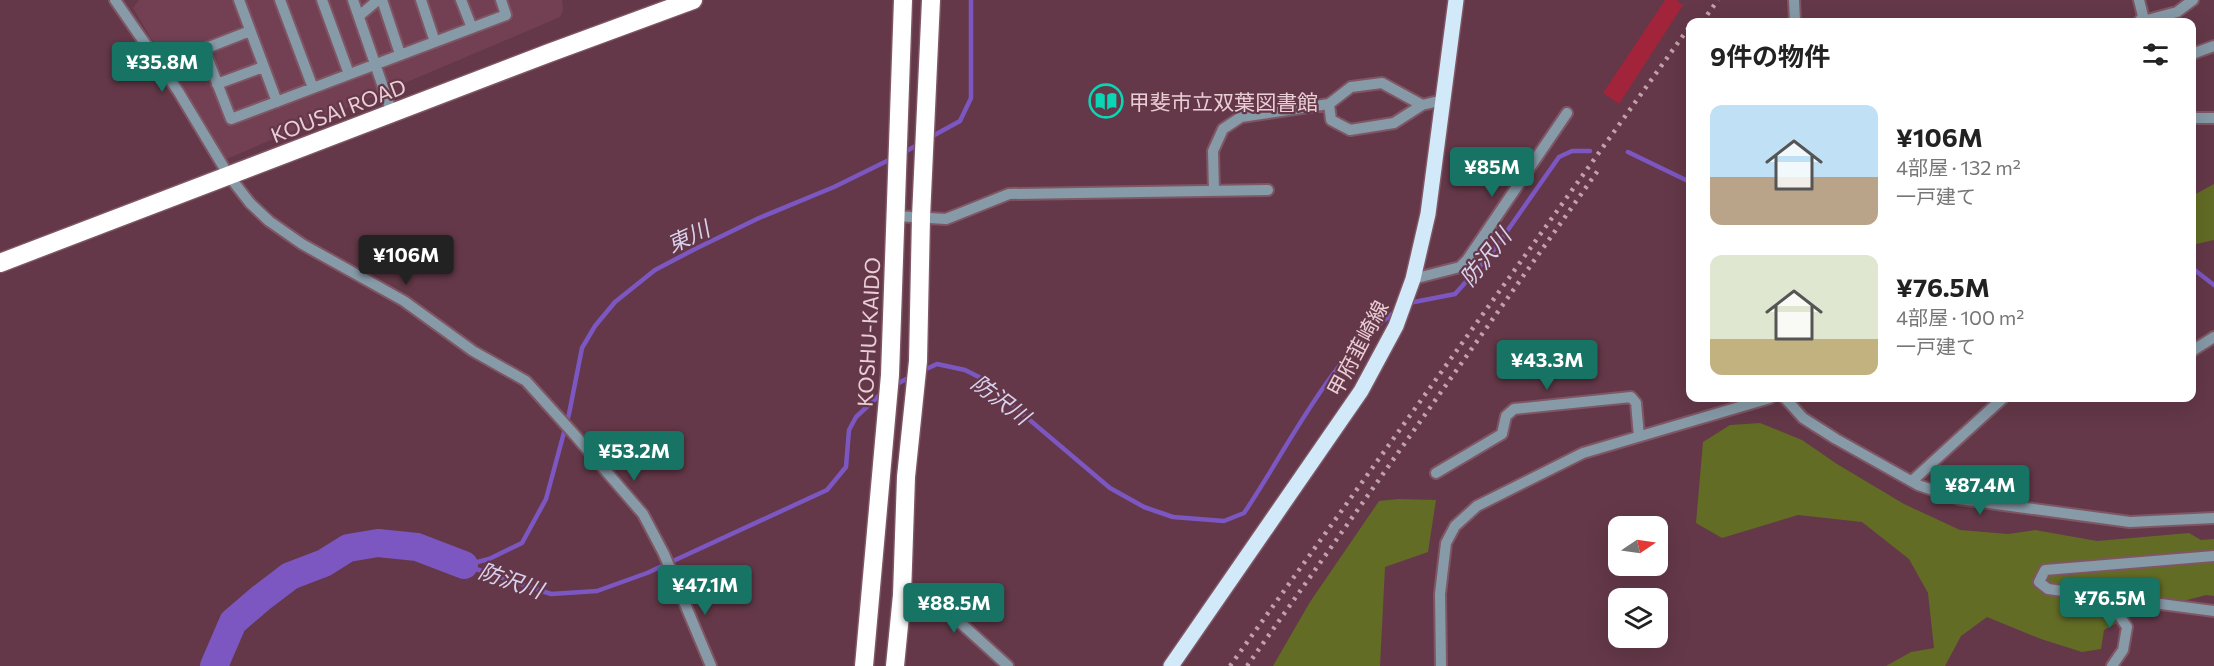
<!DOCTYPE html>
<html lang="ja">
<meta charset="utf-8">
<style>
body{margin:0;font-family:Commissioner,"Noto Sans JP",sans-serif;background:#f6f6f6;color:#222;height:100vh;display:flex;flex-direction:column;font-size:22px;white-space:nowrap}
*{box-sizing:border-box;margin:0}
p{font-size:20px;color:#767676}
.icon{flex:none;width:33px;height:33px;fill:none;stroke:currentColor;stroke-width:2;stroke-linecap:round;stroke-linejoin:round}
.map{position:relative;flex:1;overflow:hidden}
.panel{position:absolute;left:1686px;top:18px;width:510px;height:384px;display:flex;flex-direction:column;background:#fff;border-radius:12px;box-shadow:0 6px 24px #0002}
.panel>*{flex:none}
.needle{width:39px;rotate:77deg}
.tools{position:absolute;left:1608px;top:516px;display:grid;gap:12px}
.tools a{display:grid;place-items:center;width:60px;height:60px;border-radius:12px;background:#fff;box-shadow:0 6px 24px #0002;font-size:30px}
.price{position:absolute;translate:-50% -51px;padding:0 14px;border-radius:6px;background:#177364;color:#fff;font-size:20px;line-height:39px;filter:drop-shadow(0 2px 3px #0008)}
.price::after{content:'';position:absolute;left:50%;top:36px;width:18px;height:14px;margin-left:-9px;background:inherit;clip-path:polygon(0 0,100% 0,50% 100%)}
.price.selected{background:#222;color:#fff}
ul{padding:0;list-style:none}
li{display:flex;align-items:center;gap:18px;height:150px;padding:0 24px}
li span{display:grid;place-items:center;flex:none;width:168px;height:120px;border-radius:12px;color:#555}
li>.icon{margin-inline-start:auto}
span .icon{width:72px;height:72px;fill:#fffc;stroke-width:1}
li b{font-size:26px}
h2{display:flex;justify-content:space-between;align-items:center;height:72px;padding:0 24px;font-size:26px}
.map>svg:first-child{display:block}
</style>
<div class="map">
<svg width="2214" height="666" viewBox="0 0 2214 666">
<rect width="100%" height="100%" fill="#643848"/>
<path fill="#734053" d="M139 0H562L563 10 560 17 224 160 133 8Z"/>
<path fill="#626c25" d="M2214 184V240L2192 245V196Z
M1760 423 1802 440 1837 464 1904 504 1960 530 2008 534 2035 530 2097 541 2189 533 2201 540 2214 539V596L2206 595 2134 614 2104 630 2101 649 2082 652 2041 639 1987 617 1961 636 1945 666H1886L1911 652 1934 648 1928 593 1909 559 1862 522 1798 515 1722 538 1696 523 1703 442 1730 425Z
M1398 499 1436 500 1428 552 1385 567 1380 666H1273L1310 602 1379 501Z"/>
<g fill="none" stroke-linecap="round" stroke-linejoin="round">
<path stroke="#7c57c1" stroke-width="4.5" d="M929 138 960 121 971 98V0
M1628 152 1690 182
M903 153 919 144
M2192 268 2214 285
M1409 303 1455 294 1491 254 1559 157 1572 151H1590
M922 371 937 364 965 370 979 377 1110 488 1144 507 1173 517 1224 521 1244 513C1287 450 1332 352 1397 311
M893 386 912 376
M464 565 551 594 597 591 647 573 827 490 846 467 849 430 856 417 883 392
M466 565 489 559 522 543 546 499 569 414 582 348 595 326 615 302 655 270 695 249 759 218 834 187 893 158"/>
<path stroke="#7c57c1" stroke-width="28" d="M214 666 233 622 261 598 290 576 324 563 348 548 378 543 417 547 464 565"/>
</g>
<path fill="#a1243a" d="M1665 0H1676L1683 5 1619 104 1603 93Z"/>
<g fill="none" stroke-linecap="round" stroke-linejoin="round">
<defs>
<path id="minor" d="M115 0 178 91 229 176 250 203 269 221 302 244 404 301 473 351 526 381 573 433 643 514 664 554 711 666
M239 0 277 102
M280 0 313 88
M322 0 349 74
M353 0 392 113
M382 0 400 54
M421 0 435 42
M461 0 472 28
M1794 0 1795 22
M359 16 378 0
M2139 22 2143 16 2139 0
M2140 22 2177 12 2193 0
M250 31 204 49 231 119 506 15 501 0
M2192 54 2214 46
M217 84 263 67
M1422 105 1382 83 1351 87 1329 104 1331 120 1350 130 1394 123 1422 105 1443 100
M2192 118H2214
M1214 190 1213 151 1223 129 1241 117 1329 104
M895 216 946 219 1009 194 1268 190
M1413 279 1460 267 1467 260 1567 113
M2192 351 2214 337
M1785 398 1803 418 1836 439 1918 485 1959 499 2130 522 2214 518
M1436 473 1502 434 1506 416 1514 409 1631 397 1636 403 1639 436
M1912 481 2003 398
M2214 556 2045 570 2039 582 2048 589 2214 611
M902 595 943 607 1008 666
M2095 596 2117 612 2127 627 2123 650 2112 666
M1441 666 1440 594 1446 543 1455 526 1477 506 1583 453 1770 398"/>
<path id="major" d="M1171 666 1361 391 1396 326 1413 279 1428 214 1456 0"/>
<path id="highway" d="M0 263 549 53 693 0
M864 666 890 375 903 0
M895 666 902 595 906 477 918 361 921 217 931 0"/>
</defs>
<use href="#minor" stroke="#7f5664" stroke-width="14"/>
<use href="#major" stroke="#7f5664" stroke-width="18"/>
<use href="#highway" stroke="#7f5664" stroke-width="21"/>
<use href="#minor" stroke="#869aa7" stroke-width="10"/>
<use href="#major" stroke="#d1e9f9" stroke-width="15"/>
<use href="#highway" stroke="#fff" stroke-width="18"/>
<path stroke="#c2a1ac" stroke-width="4.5" stroke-dasharray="3 6" stroke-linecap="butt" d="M1702 22 1718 0
M1230 666 1690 26
M1247 666 1599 169"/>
</g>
<defs>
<symbol id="library-ring" viewBox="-11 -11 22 22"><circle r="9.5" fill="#643848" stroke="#0ad5b5" stroke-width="1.5"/><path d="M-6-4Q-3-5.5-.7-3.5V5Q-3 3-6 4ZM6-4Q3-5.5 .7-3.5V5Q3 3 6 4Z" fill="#0ad5b5"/></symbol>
</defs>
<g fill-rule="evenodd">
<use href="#library-ring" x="1087" y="82" width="38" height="38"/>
</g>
<g text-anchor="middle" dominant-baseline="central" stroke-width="4.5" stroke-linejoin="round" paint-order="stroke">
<g font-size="21" fill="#eaced6" stroke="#643848" text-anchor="start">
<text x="1129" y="101">甲斐市立双葉図書館</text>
</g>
<g font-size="21" fill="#eaced6" stroke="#643848">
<text transform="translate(338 110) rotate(-21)">KOUSAI ROAD</text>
<text transform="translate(868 332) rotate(-87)">KOSHU-KAIDO</text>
<text transform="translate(1357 348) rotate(-62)">甲府韮崎線</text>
</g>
<g font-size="22" font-style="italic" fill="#d9d2ee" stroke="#643848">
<text transform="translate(688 236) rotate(-25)">東川</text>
<text transform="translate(1485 257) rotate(-51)">防沢川</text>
<text transform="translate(1001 399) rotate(37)">防沢川</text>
<text transform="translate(511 580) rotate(19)">防沢川</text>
</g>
</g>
</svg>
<div class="tools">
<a><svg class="needle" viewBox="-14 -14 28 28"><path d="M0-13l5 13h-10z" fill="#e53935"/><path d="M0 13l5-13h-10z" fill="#767676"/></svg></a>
<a><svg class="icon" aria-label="layers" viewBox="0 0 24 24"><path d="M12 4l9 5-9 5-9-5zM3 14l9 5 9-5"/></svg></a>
</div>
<b class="price" style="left:162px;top:93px">¥35.8M</b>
<b class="price" style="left:1492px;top:198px">¥85M</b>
<b class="price selected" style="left:406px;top:286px">¥106M</b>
<b class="price" style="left:1547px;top:391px">¥43.3M</b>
<b class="price" style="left:634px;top:482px">¥53.2M</b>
<b class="price" style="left:1980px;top:516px">¥87.4M</b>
<b class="price" style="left:705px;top:616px">¥47.1M</b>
<b class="price" style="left:2110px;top:629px">¥76.5M</b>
<b class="price" style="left:954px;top:634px">¥88.5M</b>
<section class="panel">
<h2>9件の物件<svg class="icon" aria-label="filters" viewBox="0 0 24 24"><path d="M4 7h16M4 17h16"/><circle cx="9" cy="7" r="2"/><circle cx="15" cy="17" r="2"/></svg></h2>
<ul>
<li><span style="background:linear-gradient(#bfe0f5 60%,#b9a48a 0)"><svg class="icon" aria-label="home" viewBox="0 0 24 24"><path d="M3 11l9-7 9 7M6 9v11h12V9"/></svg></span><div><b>¥106M</b><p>4部屋 · 132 m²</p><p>一戸建て</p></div></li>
<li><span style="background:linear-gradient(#dfe7d0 70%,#c2b280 0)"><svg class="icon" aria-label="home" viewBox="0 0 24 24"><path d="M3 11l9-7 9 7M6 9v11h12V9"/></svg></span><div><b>¥76.5M</b><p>4部屋 · 100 m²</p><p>一戸建て</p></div></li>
</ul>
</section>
</div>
